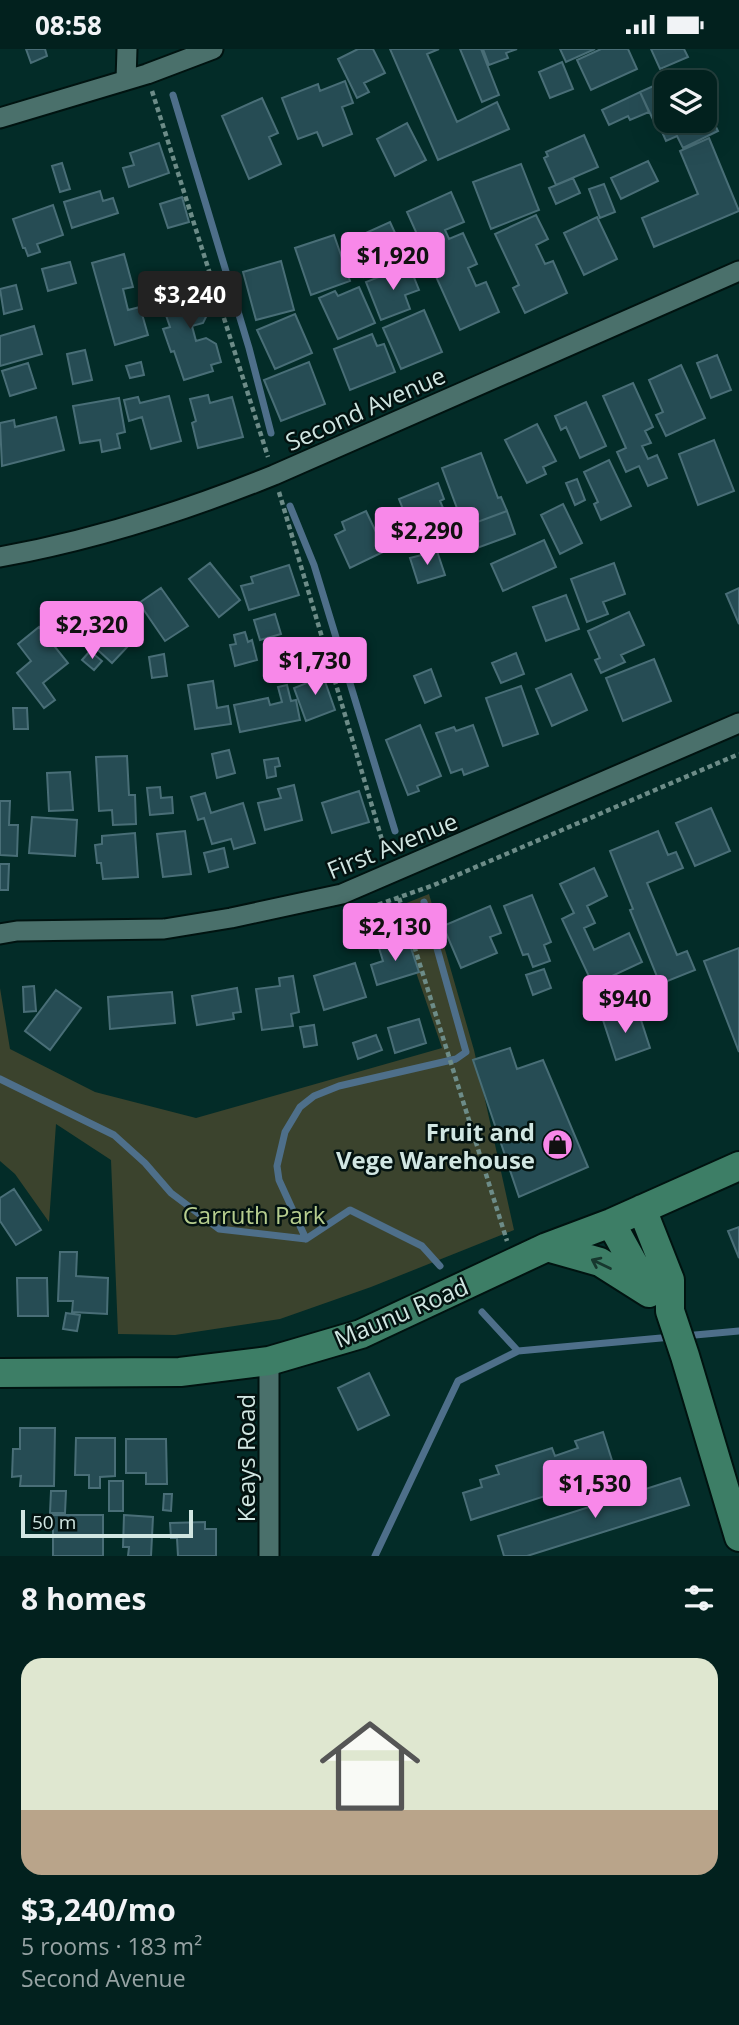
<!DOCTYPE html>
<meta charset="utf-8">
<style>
body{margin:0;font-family:"Open Sans",sans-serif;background:#102e2b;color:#f1f3f6;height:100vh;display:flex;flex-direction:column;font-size:26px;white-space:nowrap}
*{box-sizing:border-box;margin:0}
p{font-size:23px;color:#96a3a4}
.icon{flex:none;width:38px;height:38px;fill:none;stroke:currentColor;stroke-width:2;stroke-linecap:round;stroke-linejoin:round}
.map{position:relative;height:1507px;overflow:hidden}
.details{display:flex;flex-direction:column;background:#02211e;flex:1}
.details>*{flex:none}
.buttons{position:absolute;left:654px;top:21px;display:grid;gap:14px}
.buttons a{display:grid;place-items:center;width:63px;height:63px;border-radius:14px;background:#02211e;box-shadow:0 7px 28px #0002,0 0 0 2px #233e3c;font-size:35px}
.scale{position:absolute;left:21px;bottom:18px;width:172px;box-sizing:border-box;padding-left:7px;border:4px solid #d1e6e2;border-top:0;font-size:19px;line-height:24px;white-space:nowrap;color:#d1e6e2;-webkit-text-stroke:5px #031210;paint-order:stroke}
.price{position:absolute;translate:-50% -60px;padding:0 16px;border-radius:7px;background:#f888e9;color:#111;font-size:23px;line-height:46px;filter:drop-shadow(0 2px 4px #0008)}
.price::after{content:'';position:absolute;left:50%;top:42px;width:21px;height:16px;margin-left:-10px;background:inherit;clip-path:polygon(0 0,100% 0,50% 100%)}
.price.selected{background:#222;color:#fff}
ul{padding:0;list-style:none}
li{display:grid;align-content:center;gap:14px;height:371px;padding:0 21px}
li span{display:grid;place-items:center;height:217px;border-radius:21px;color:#555}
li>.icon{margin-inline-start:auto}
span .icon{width:126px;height:126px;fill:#fffc;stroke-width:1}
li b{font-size:30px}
h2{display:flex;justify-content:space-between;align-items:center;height:84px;padding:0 21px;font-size:30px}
.status{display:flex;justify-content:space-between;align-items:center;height:49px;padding:0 35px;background:#02211e;direction:ltr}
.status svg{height:19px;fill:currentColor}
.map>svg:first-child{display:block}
</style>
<div class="status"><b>08:58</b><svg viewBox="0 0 49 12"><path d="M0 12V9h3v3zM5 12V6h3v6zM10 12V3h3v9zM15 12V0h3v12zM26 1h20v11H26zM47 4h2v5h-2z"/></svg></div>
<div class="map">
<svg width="739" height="1507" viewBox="0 0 739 1507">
<rect width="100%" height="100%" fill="#032c28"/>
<path fill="#3b432d" d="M429 845 474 1001 514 1181 371 1238 280 1270 175 1286 118 1285 111 1111 56 1075 49 1173 15 1125 0 1112V939L10 1000 95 1043 196 1069 442 999 394 859Z"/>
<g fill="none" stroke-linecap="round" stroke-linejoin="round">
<path stroke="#4e6f8a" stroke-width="7" d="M173 46 249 299 271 384
M290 457 314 516 395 782
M0 1030 114 1086 145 1114 171 1144 219 1180 306 1190 350 1161 422 1197 440 1217
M306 1190 279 1131 277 1117 285 1083 300 1058 314 1047 339 1037 456 1010 466 1003 424 853
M482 1263 518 1302
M684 1287 739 1282
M375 1507 458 1332 518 1302 672 1288"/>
</g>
<path fill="#264c54" stroke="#496e77" stroke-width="2" d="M26 0H45L47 7 31 14Z
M358 0H373L385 24 364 34 369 43 357 49 338 10Z
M390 0H439L427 5 457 73 497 53 509 80 438 111Z
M460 0H481L499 46 482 53Z
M483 0H517L506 4 508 9 489 16Z
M560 0H595L566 13Z
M601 0H628L637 20 591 41 577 11Z
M651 0H684L688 8 660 20Z
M562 13 573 40 550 49 539 23Z
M345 32 353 54 342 58 352 85 323 97 317 83 298 90 282 49 318 35 320 42Z
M660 34 667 48V72L656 77 640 43Z
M640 43 649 63 630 71 628 67 609 76 602 61Z
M262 49 278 84 269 88 281 115 249 130 222 67Z
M705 56 718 82 683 99 677 87 666 92 659 76 667 72H705Z
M407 74 426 111 395 127 377 90Z
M584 86 598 118 556 136 544 109 548 107 546 103Z
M709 89 739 162 654 198 642 169 698 145 680 102Z
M159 94 169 124 129 138 123 119 134 116 130 104Z
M648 112 658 132 621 150 611 129Z
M62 114 70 140 60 143 52 117Z
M521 115 539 161 491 180 473 133Z
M573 129 580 144 556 155 549 139Z
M604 135 615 163 600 169 589 140Z
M100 142 103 152 113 149 118 164 72 179 64 153Z
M451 143 464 173 445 181 449 190 463 184 477 215 468 219 476 237 486 233 499 263 460 281 407 163Z
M182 148 189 173 168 179 160 155Z
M53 156 63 186 37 195 40 203 28 207 25 199H23L13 170Z
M536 166 548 190 536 196 545 215 553 212 567 244 525 264 513 239 519 236 495 185Z
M597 168 617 210 584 226 564 184Z
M390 173 401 197 387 203 393 215 364 228 348 192Z
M334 186 350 232 311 246 295 199Z
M124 205 133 238 123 240 128 261 140 258 148 286 115 296 92 214Z
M281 212 294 261 256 271 243 223Z
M70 213 76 234 48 242 42 220Z
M409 216 419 241 405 246 410 260 381 271 366 233Z
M210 233 214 248 202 252 207 266 203 274 192 277 196 292 206 289 216 295 221 313 211 316 213 322 184 331 174 302 171 303 163 280 170 278 160 249Z
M16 236 22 260 4 265 0 240Z
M359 238 375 274 338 290 319 249 335 242 338 247Z
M424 261 442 303 401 320 383 279Z
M295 265 312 304 275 320 257 281Z
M34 277 42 305 0 317V287Z
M372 285 377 297 384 295 395 323 350 341 334 300Z
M85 301 92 331 73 335 67 305Z
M717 306 731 341 711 349 697 314Z
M141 313 144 326 130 329 126 317Z
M309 313 325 355 281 372 264 331Z
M28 314 36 339 10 347 2 322Z
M681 316 705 369 666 387 656 366 663 363 649 331Z
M633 334 653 378 645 382 651 394 642 397 648 410 657 406 667 429 648 437 639 417 626 423 617 403 626 399 603 347Z
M208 346 210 354 232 348 243 388 198 399 192 374 196 372 190 350Z
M169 347 181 392 151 400 142 368 129 372 124 351 138 348 140 354Z
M119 349 125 383 117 385 120 399 102 403 100 391 80 394 73 357Z
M586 353 606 397 580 409 566 378 561 381 555 367Z
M56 368 64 401 2 417 0 374 14 371 15 378Z
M537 375 556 412 543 418 546 425 527 434 505 391Z
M714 391 734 442 698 456 679 405Z
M481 404 498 449 501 448 507 462 464 478 442 419Z
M609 411 631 457 601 471 594 455 598 453 584 423Z
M577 430 585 451 575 456 566 434Z
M438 434 444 450 440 452 450 475 437 481 438 484 423 491 418 481 412 483 399 450Z
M563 455 582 494 560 505 541 466Z
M366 462 385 502 350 519 335 486 345 481 342 473Z
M507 462 515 485 477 499 469 476Z
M544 491 556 518 503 542 491 515Z
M437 502 445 526 418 534 410 509Z
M210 514 240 551 219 568 189 530Z
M614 514 625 545 603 553 608 565 587 573 571 530Z
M289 516 299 546 249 561 241 537 253 534 251 528Z
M161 539 188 577 165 592 139 554Z
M739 539V575L726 545Z
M566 546 579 580 546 592 533 558Z
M100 562 109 571 107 574 130 595 112 614 72 577 81 566 90 574Z
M629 563 644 596 621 606 625 613 601 624 595 611 600 609 588 582Z
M275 565 281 585 260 591 254 571Z
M39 578 68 614 43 634 55 651 44 659 17 624 31 612 18 595Z
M245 583 248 593 252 591 257 611 235 617 230 596 236 595 234 586Z
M90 602 102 612 94 621 82 611Z
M516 604 524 625 501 634 492 614Z
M164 605 167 627 152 629 149 608Z
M654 610 671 652 623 672 606 629Z
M431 620 441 647 425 654 414 627Z
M321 621 335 661 306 672 294 639 307 634 305 627Z
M571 625 587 661 552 677 536 640Z
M213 632 217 659 228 657 231 675 195 680 188 636Z
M287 636 291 652 296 651 300 671 240 683 234 656 268 649 270 656 282 653 278 638Z
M521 637 538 685 503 697 486 649Z
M13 659H27L28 680H14Z
M420 676 441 727 417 737 419 742 408 746 386 691Z
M473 676 488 717 464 726 462 720 451 724 436 684 454 678 456 682Z
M229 701 235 724 217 729 212 705Z
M127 707 129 746H135L136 775 113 776 112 761 99 762 96 708Z
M278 709 280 717 275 718 276 727 267 729 264 711Z
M70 723 73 761 49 762 47 724Z
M294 736 302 771 265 781 258 754 281 749 278 740Z
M160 738 161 749 172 748 173 764 150 766 147 739Z
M359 742 369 773 332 784 322 754Z
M205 744 211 764 243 754 255 794 234 800 231 790 212 795 204 769 198 771 191 748Z
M0 752H10L9 776H18L17 807 0 806Z
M711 759 730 802 695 817 676 774Z
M32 768 77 771 75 807 29 804Z
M185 782 191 825 163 828 157 785Z
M658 782 668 806 676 803 683 819 647 834 677 906 687 902 695 921 660 935 630 861 633 860 610 802Z
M135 784 138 828 103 830 101 814H97L95 796 102 795V787Z
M224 799 228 818 209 823 204 804Z
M0 815H9L8 841H0Z
M594 819 607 847 587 857 595 874 584 879 594 901 629 884 642 913 593 936 562 870 574 864 560 835Z
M532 846 551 893 544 896 550 912 533 918 528 905 523 906 504 857Z
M490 857 501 884 490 888 497 904 461 919 443 877Z
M408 890 419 923 377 936 371 916 383 912 379 899Z
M739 899V1003L704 912Z
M355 914 366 948 324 961 314 927Z
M544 920 551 939 533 946 526 926Z
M293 927 299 963 291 965 293 977 262 981 256 940 280 937 279 929Z
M34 937 36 962 24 963 23 938Z
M237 939 241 963 233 964 234 970 197 976 192 947Z
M56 941 81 959 50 1001 25 982Z
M172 943 175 974 110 980 108 948Z
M625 961 629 971 640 968 650 999 616 1011 602 968Z
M419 970 426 994 395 1004 388 979Z
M314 976 317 996 304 998 300 978Z
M376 986 382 1001 358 1010 353 994Z
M510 999 517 1020 543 1011 588 1118 519 1148 473 1011Z
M14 1140 41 1181 16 1196 0 1172V1149Z
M739 1178V1209L728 1182Z
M60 1203H77L76 1227 108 1229 107 1265 72 1263 73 1252H58Z
M17 1229H47L48 1267H18Z
M66 1264 80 1266 77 1282 63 1280Z
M369 1324 389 1366 358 1381 338 1339Z
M20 1379H55L54 1437H20L21 1427 12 1428 13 1400H20Z
M603 1383 616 1424 471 1471 463 1444 482 1438 480 1431 499 1425 496 1417 552 1399 555 1407 578 1399 575 1392Z
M76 1389H115V1427L100 1428V1439H89V1426H75Z
M126 1390H166L167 1435H146V1424H126Z
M680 1429 689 1456 527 1507H504L498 1487Z
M109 1432H123V1462H109Z
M51 1442H66L65 1464H50Z
M164 1445H172L171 1462 163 1461Z
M53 1466H103V1507H53Z
M124 1466 153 1468 151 1507H128L129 1498H123Z
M205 1473V1480H216V1507H178L177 1489H171L170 1474Z"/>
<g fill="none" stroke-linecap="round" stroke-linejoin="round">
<defs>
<path id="minor" d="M126 31 127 0
M0 69 147 25 213 0
M0 508C94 491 185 462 274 426L739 222
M0 885 17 882 164 880 231 869 342 845 739 674
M269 1312V1507"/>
<path id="secondary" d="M642 1160 670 1231V1262L685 1307 739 1488
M611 1174 648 1241
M547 1198 600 1213 649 1244
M0 1324 180 1323 269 1312 361 1285 547 1198 611 1174 739 1117"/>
</defs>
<use href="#minor" stroke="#001310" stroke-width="23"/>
<use href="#secondary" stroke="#001310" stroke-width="32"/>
<path stroke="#6d8c88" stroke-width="4.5" stroke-dasharray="5 3.5" stroke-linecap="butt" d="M152 42 268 408
M279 443 385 801 383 802
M399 849 507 1192
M346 867 434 836 739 705"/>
<use href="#minor" stroke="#4a706b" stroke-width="19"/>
<use href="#secondary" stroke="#3d7e66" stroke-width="28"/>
</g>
<defs><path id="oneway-shaft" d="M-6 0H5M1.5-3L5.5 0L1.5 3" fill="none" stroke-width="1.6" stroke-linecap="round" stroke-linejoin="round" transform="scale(1.75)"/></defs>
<use stroke="#17382e" href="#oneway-shaft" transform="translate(601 1215) rotate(-154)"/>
<defs>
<symbol id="shop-disc" viewBox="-11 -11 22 22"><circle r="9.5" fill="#f888e9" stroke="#031210"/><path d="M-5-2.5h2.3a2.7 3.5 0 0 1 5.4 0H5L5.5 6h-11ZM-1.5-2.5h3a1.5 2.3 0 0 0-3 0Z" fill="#111"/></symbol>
</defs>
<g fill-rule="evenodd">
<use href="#shop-disc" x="540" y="1078" width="35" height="35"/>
</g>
<g text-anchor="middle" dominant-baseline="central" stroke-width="5" stroke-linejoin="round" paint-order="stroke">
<g font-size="24" fill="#d1e6e2" stroke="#031210">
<text transform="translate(365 359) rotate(-24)">Second Avenue</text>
<text transform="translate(392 796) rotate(-22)">First Avenue</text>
<text transform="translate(401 1263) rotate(-23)">Maunu Road</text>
<text transform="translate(245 1409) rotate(-90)">Keays Road</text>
</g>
<g font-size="24" font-weight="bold" fill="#d1e6e2" stroke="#031210" text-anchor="end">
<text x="535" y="1082">Fruit and<tspan x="535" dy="28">Vege Warehouse</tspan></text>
</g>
<g font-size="24" fill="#b6cd8e" stroke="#031210">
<text x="254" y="1165">Carruth Park</text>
</g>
</g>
</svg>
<div class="buttons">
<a><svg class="icon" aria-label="layers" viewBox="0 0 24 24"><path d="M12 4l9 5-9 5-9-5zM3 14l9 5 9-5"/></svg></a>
</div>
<div class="scale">50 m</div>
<b class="price" style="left:393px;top:243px">$1,920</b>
<b class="price selected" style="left:190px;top:282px">$3,240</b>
<b class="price" style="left:427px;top:518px">$2,290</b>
<b class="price" style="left:92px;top:612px">$2,320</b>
<b class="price" style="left:315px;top:648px">$1,730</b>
<b class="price" style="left:395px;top:914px">$2,130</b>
<b class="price" style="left:625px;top:986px">$940</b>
<b class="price" style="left:595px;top:1471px">$1,530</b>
</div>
<section class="details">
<h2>8 homes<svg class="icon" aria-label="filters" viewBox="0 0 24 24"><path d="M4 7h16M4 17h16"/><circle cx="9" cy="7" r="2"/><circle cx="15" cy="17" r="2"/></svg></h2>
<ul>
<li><span style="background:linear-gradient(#dfe7d0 70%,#b9a48a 0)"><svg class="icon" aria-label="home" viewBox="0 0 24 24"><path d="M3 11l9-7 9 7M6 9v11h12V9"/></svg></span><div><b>$3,240/mo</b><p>5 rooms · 183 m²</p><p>Second Avenue</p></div></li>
</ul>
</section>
